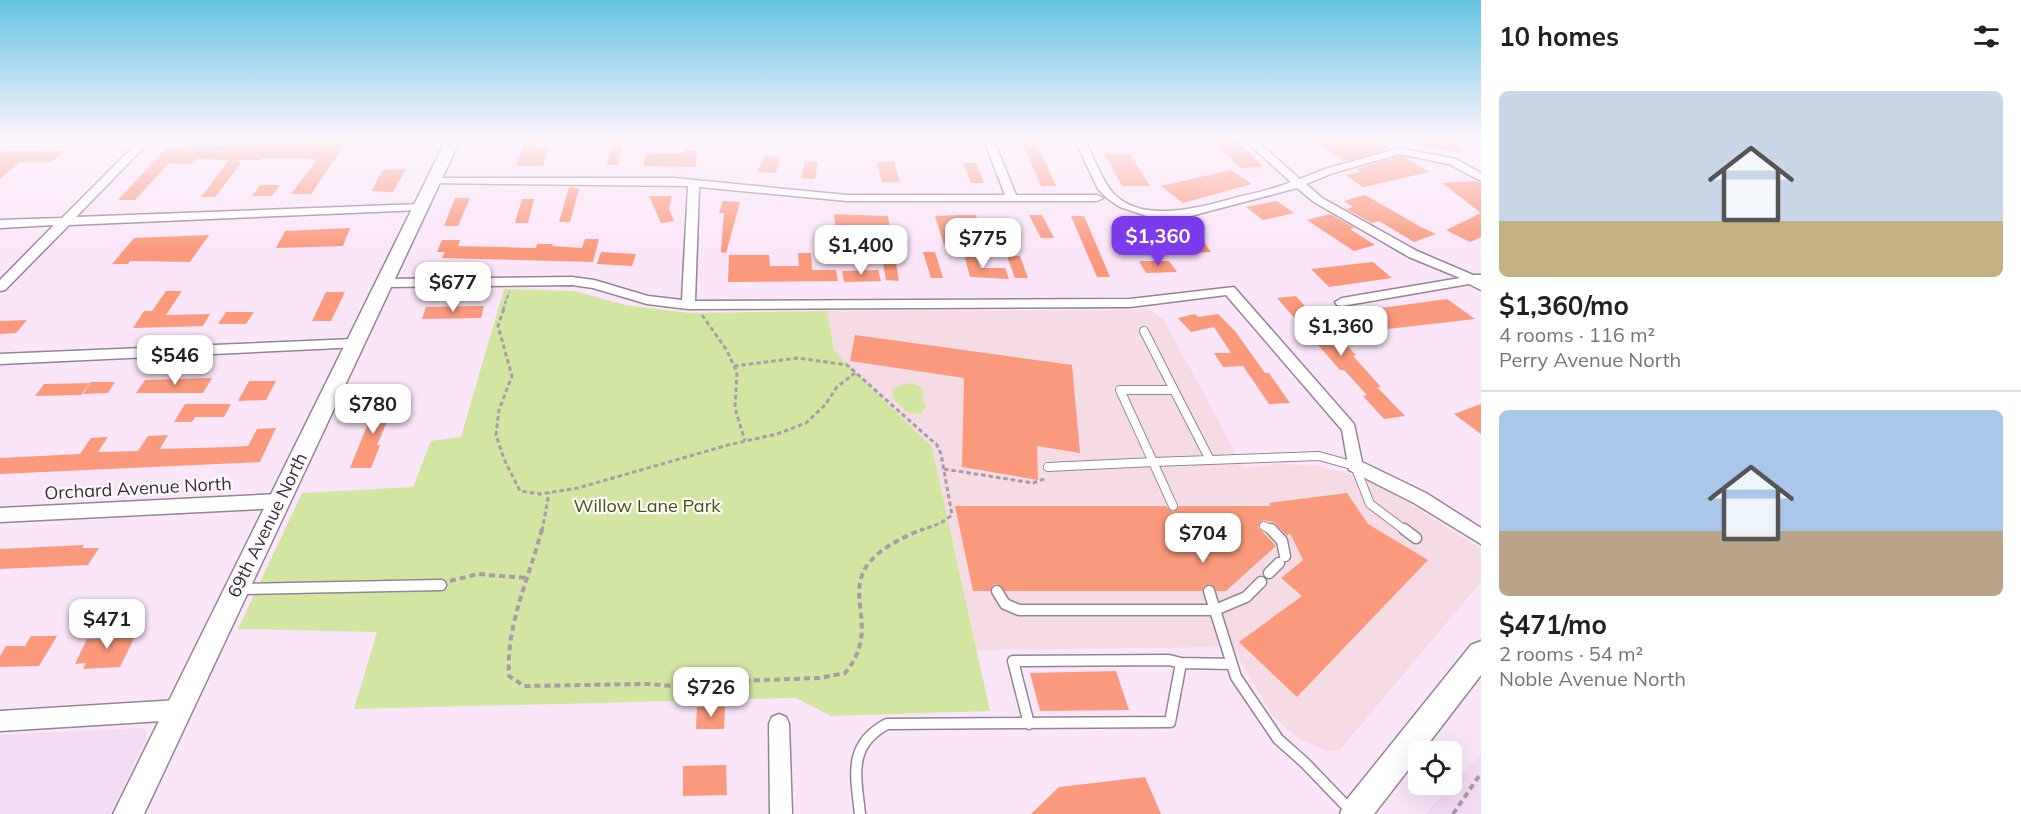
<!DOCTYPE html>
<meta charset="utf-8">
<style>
body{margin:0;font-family:Mulish,sans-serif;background:#f2f2f2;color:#202124;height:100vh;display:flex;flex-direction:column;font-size:22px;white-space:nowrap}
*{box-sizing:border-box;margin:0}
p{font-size:20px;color:#757577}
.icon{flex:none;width:33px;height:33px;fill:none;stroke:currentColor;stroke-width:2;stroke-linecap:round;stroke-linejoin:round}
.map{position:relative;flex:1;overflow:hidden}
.details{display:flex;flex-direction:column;background:#fff;width:540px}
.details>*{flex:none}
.fabs{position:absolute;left:1408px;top:741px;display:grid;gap:12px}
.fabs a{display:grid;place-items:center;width:54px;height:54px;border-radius:9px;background:#fff;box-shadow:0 6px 24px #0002;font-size:30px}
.price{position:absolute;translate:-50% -51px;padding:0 14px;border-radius:12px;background:#fff;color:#222;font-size:20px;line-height:39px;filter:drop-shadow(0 2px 3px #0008)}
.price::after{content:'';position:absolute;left:50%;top:36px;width:18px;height:14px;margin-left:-9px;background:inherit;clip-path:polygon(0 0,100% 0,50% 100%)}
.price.selected{background:#7c3aed;color:#fff}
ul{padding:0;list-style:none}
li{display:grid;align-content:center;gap:12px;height:318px;padding:0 18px}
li+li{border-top:2px solid #e0e0e0}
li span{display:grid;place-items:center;height:186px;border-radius:9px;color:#555}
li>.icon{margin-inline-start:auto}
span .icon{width:108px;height:108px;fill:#fffc;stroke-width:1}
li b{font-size:26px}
h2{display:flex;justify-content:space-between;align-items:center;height:72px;padding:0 18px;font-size:26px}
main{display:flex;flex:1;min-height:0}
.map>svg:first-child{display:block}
</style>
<main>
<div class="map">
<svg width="1481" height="814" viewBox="0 0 1481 814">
<rect width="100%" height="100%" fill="#fbe6f9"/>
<path fill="#f6dbf4" d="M142 728 147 732 145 741 110 814H0V735Z
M1481 754V814H1425Z"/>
<path fill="#f5dce4" d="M1147 308 1164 320 1244 468 1274 464 1316 465 1356 476 1391 492 1481 549V582L1339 751H1328L1299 739 1272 715 1232 647 977 650 932 447 834 351 827 311 1137 310Z"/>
<path fill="#d2e5a1" d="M504 289 574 291 625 305 689 313 827 311 834 351 932 447 990 711 831 716 796 698 354 709 377 632 238 629 302 493 413 487 431 441 461 437Z
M906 383 918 385 923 390V401L926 407 920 414 907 412 894 400 892 389Z"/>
<path fill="#fa997c" d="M527 138H540L536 147H550L543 166H516Z
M613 138H624L618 165H607Z
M1020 138H1034L1056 186H1041Z
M1212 138H1235L1263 167 1240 168Z
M1308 138H1373L1390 148 1344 161Z
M1417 138 1456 140 1461 153 1416 145Z
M346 143 311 194H291L318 159 263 158 261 160H237L241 163 215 197H201L229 160 196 159 191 164 169 163 135 200H118L167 147Z
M684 150H697L696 167 643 166 646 153H684Z
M9 151H65L51 162H20L0 179V152Z
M1104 153 1130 154 1150 186H1122Z
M765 155 781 157 776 173 757 172Z
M1399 156 1406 158 1430 172 1363 187 1345 175 1361 172 1356 169Z
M805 161 818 162 815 179 801 178Z
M894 161 900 182H882L877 162Z
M963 163H976L984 183H971Z
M406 169 393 192 372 191 382 170Z
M1231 170 1252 184 1183 203 1161 186Z
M1476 181 1481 183V213L1442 183Z
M260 185H280L272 196H252Z
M569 187 579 189 570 222H559Z
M1365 195 1421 227 1436 234 1414 242 1379 221 1372 223 1346 209 1353 207 1344 201Z
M649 196H672L669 209 674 221 661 223Z
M455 198H470L458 226H444Z
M522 199H534L528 223H515Z
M723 201 740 202 726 253 721 252 724 213H719Z
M1277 201 1294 213 1263 220 1246 207Z
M1481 213V237L1470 242 1446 230Z
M834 214 888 216 899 281 886 280 877 230 851 229 852 236H836Z
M1330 214 1355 228 1350 229 1375 245 1354 251 1307 220Z
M959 215H976L980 229 964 228 970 245H944L935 216Z
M1029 215H1042L1054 238H1041Z
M1071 216H1084L1110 277H1097Z
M350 228 343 246 276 248 285 231Z
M209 235 190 262 130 261 128 264H112L134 238Z
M1181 238H1201L1211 252 1191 253Z
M585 239H599L593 262 442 258 445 252H437L442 240H460L458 246 536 248 537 244H553L552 246 582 248Z
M601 252 636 254 632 266 597 264Z
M923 252H935L943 278H931Z
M798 253H811L812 270H836L838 281 728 282 729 255H769L770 266H799Z
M964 254H976L980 268H1005L1009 279 970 277Z
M1007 256H1020L1028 278H1015Z
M1139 261H1169L1177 272 1146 273Z
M1373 262 1392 278 1329 287 1311 269Z
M878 270 881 281 844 282 842 271Z
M166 291H182L166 315 210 314 203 326 133 328 144 311H152Z
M326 292H345L331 321H312Z
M1296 296 1324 328 1329 327 1356 355 1353 356 1381 387H1377L1405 416 1384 419 1363 396 1367 395 1344 370H1340L1277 298Z
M1447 299 1475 319 1379 330 1359 311Z
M484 306 481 318 422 319 426 307Z
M226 312H254L246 324H218Z
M1195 314 1198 317 1218 314 1235 331 1265 373H1269L1290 403 1269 404 1243 366 1223 367 1214 353H1231L1214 327 1191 332 1178 318Z
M27 320 16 333 0 334V321Z
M855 335 1072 365 1080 453 1037 446 1038 480 962 467 964 378 850 361Z
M212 378 203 393H136L145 380Z
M249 381H276L266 400 238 401Z
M91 382H115L108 393 83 394Z
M90 383 81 395 35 396 44 384Z
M377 401H396L377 445H380L371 468H350Z
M185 404H231L224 417H195L192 422H174Z
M1481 404V434L1454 414Z
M276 428 260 462 0 474V458L80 454 91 438 108 437 98 452 138 451 148 436 168 435 160 449 230 447 248 446 257 429Z
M1347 493 1368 524 1428 560 1297 697 1239 642 1302 596 1281 578 1303 560 1290 533 1287 536 1274 522 1263 520 1258 527 1276 546 1226 591H1216L1210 584 1204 586 1202 591H1005L997 584 993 585 990 591H973L955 506H1166L1173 512 1179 506H1271L1269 503Z
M84 545 82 548H99L88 565 0 569V549Z
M138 630 120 667 83 669 86 663 75 664 87 639 108 638 112 631Z
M31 636H57L39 666 0 667V656L6 646H25Z
M1116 671 1129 710 1040 711 1030 673Z
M697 707H725L724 729H696Z
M726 765 727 795 683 796V766Z
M1145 777 1161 814H1031L1059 787Z"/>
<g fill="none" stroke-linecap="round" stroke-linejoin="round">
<defs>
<path id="lane-far1" d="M1144 331 1174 390
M1120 390H1174L1210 460 1153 462Z
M1210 460 1319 456 1355 466 1370 504 1406 531
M1048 467 1153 462 1173 506
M1264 526 1273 531"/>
<path id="lane" d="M1271 529 1282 541 1285 556
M1404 529 1416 538
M1269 573 1279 563
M242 589 441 585
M997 591 1005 604 1019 610H1215L1246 597 1261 582
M1209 591 1236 677 1278 739 1305 763 1354 814
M1029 724 1013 661 1169 660 1181 663 1232 664
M860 814C856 776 847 745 887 724L1170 722 1181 663"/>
<path id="street" d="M0 138H10L0 142Z
M142 138H153L76 217 421 204 427 207 421 210 69 225 5 290 0 291V280L54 225 0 228V220L62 218Z
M983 138H993L1016 195H1097L1103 198 1097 201H847L699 187 695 301 1130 299 1234 287 1354 424 1362 462 1426 493 1481 528V544L1414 503 1349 470 1342 430 1226 295 1130 307 688 309 647 304 593 288 572 285 385 287 379 283 385 279 572 277 594 280 648 296 682 300 688 186 429 183V179L433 178H674L847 195H1005Z
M1074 138H1084C1092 154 1099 173 1109 188 1137 227 1201 207 1238 197 1256 193 1274 189 1291 182L1242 138H1254L1300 179 1325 169 1399 148 1456 159 1481 173V181L1449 164 1399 154 1333 173 1306 184 1322 198 1417 251 1473 275H1481V290L1469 284 1342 306 1337 305 1335 302 1342 298 1460 278 1409 257 1314 202 1297 188 1187 217 1156 219 1120 207 1108 199 1098 189Z
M354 339 361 344 359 347 0 364V354Z
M279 494 285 496 287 501 285 506 279 508 0 522V508Z
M178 700 185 703 188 710 185 717 178 720 0 731V711Z
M779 714 786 717 789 724 792 814H770L769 724 772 717Z"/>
<path id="secondary" d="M447 138H461L144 814H113Z
M1481 641V675L1422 752H1419V756L1374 814H1340L1344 803 1471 645Z"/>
</defs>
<use href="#lane-far1" stroke="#968495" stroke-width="10"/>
<use href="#lane" stroke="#968495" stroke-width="13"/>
<use href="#street" stroke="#968495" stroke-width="3"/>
<use href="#secondary" stroke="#968495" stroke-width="3"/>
<path stroke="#aa9ba9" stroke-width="2" stroke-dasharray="4 2" stroke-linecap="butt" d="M503 310 509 292"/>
<path stroke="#aa9ba9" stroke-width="3" stroke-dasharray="4.5 3" stroke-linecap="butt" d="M504 309 498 326 512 376 499 410 496 435 504 459 520 491 540 494 578 488 728 445 777 434 806 423 825 405 837 387 855 373
M702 315 726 349 737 372 735 408 745 441
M734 366 798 358 847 365 937 445 941 454 952 515 941 523 919 531
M944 469 1033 483 1047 478
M542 531 549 493"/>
<path stroke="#aa9ba9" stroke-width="4" stroke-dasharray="6 4" stroke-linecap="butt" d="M542 529C529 579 506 623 509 676L524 686 648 684 688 687 736 681 820 678 845 673C894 614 808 575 923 529
M450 581 478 574 527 578
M1453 814 1481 773"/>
<use href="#lane-far1" stroke="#fff" stroke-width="8"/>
<use href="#lane" stroke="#fff" stroke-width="10"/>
<use href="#street" fill="#fff" fill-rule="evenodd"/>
<use href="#secondary" fill="#fff" fill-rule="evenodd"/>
</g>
<linearGradient id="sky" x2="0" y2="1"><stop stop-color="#65c4e4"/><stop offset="0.55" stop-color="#fdf4fc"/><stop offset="1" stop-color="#fdf4fc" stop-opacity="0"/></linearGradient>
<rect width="1481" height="252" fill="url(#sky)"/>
<g text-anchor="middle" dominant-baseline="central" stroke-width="4.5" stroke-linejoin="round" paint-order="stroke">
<g font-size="18" fill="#372f36" stroke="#fdf9fd">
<text transform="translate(138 488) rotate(-3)">Orchard Avenue North</text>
<text transform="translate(267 525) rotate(-64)">69th Avenue North</text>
</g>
<g font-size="18" fill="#45520b" stroke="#fdf9fd">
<text x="647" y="505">Willow Lane Park</text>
</g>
</g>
</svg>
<div class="fabs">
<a><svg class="icon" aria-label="locate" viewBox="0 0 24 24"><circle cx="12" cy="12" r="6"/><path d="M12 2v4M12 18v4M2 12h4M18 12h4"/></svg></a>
</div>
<b class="price selected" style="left:1158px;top:267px">$1,360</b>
<b class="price" style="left:983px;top:269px">$775</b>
<b class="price" style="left:861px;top:276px">$1,400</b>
<b class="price" style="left:453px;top:313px">$677</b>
<b class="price" style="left:1341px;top:357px">$1,360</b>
<b class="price" style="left:175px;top:386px">$546</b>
<b class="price" style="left:373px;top:435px">$780</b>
<b class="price" style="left:1203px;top:564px">$704</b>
<b class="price" style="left:107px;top:650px">$471</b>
<b class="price" style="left:711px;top:718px">$726</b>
</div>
<section class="details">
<h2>10 homes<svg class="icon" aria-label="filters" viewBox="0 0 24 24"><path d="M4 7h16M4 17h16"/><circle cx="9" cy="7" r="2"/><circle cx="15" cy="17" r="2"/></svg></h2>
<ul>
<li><span style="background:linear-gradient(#c9d6e8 70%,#c2b280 0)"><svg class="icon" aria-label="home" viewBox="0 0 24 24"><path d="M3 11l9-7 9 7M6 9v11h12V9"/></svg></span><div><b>$1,360/mo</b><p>4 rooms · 116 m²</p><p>Perry Avenue North</p></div></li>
<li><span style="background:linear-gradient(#a9c7e8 65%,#b9a48a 0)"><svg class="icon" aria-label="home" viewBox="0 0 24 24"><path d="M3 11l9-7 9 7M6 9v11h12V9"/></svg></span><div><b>$471/mo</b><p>2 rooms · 54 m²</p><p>Noble Avenue North</p></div></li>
</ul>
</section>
</main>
